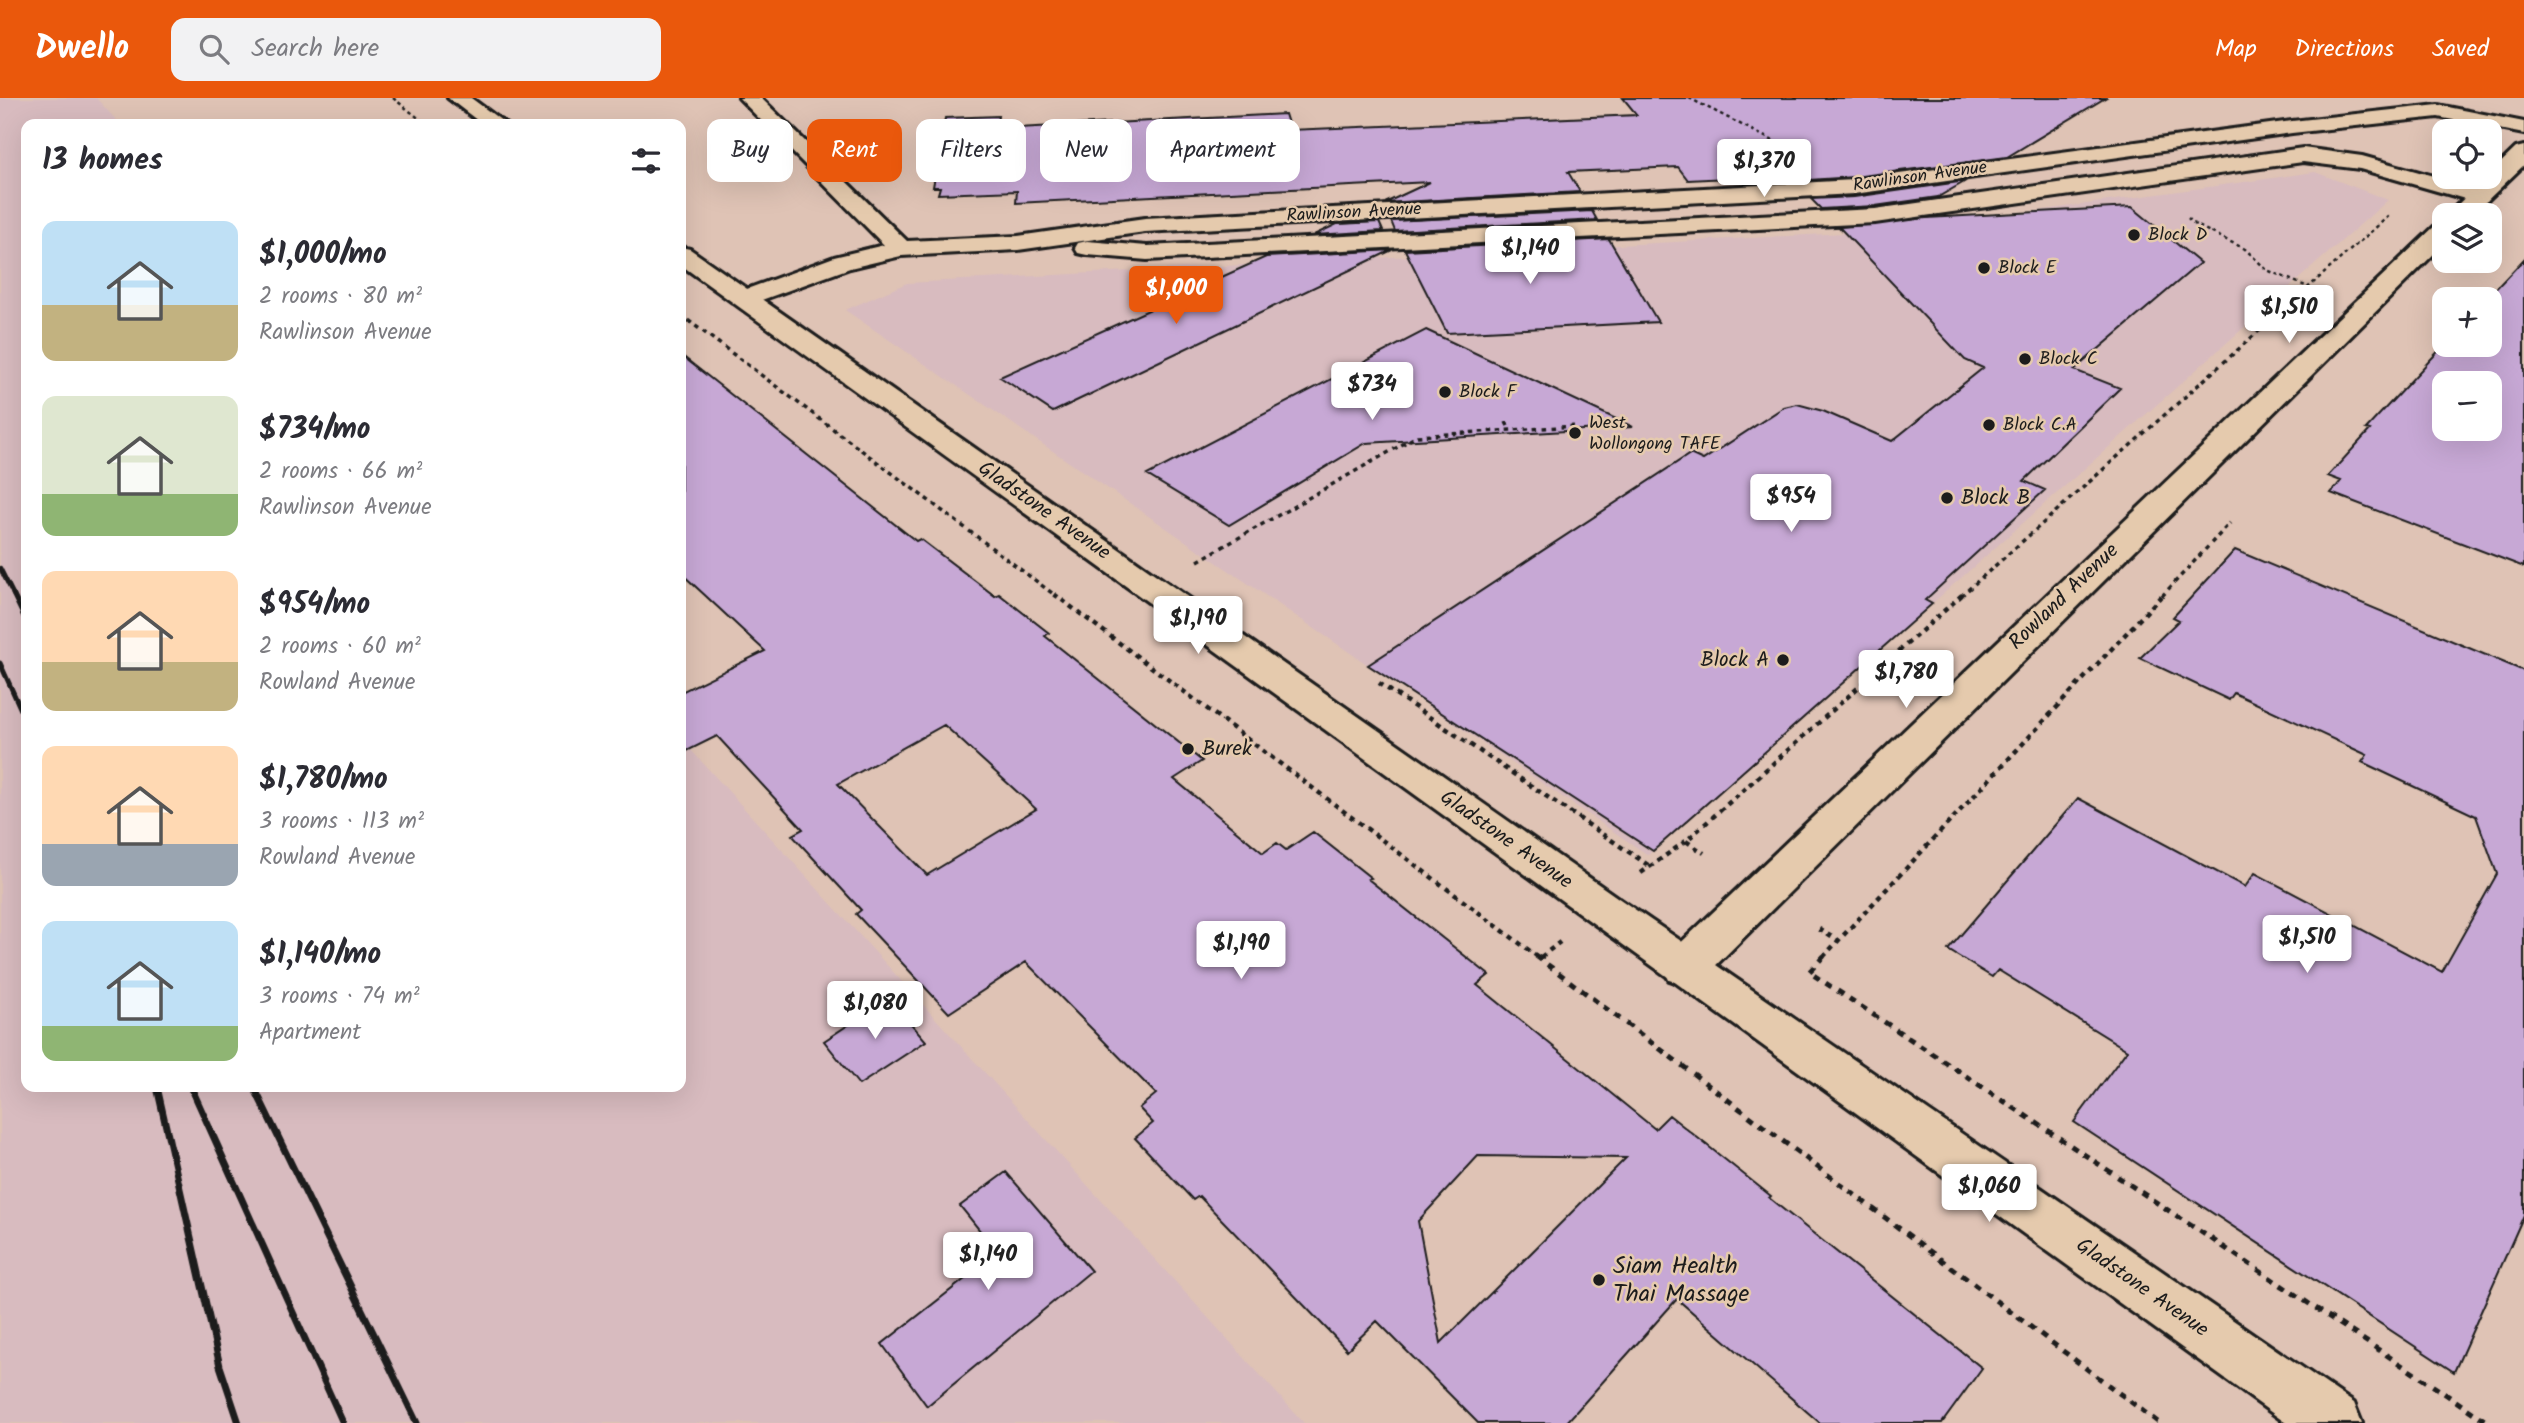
<!DOCTYPE html>
<meta charset="utf-8">
<style>
body{margin:0;font-family:Kalam,sans-serif;background:#f2f2f3;color:#2b2b33;height:100vh;display:flex;flex-direction:column;font-size:26px;white-space:nowrap}
*{box-sizing:border-box;margin:0}
p{font-size:23px;color:#7c7c81}
.icon{flex:none;width:38px;height:38px;fill:none;stroke:currentColor;stroke-width:2;stroke-linecap:round;stroke-linejoin:round}
.map{position:relative;flex:1;overflow:hidden}
.sheet{position:absolute;left:21px;top:21px;width:665px;height:973px;display:flex;flex-direction:column;background:#fff;border-radius:14px;box-shadow:0 7px 28px #0002}
.sheet>*{flex:none}
.top-card{position:absolute;left:707px;top:21px;width:665px;height:63px;display:flex;gap:14px}
.fabs{position:absolute;left:2432px;top:21px;display:grid;gap:14px}
.fabs a{display:grid;place-items:center;width:70px;height:70px;border-radius:14px;background:#fff;box-shadow:0 7px 28px #0002;font-size:35px}
.price{position:absolute;translate:-50% -60px;padding:0 16px;border-radius:7px;background:#fff;color:#222;font-size:23px;line-height:46px;filter:drop-shadow(0 2px 4px #0008)}
.price::after{content:'';position:absolute;left:50%;top:42px;width:21px;height:16px;margin-left:-10px;background:inherit;clip-path:polygon(0 0,100% 0,50% 100%)}
.price.active{background:#ea580c;color:#fff}
ul{padding:0;list-style:none}
li{display:flex;align-items:center;gap:21px;height:175px;padding:0 21px}
li span{display:grid;place-items:center;flex:none;width:196px;height:140px;border-radius:14px;color:#555}
li>.icon{margin-inline-start:auto}
span .icon{width:84px;height:84px;fill:#fffc;stroke-width:1}
li b{font-size:30px}
h2{display:flex;justify-content:space-between;align-items:center;height:84px;padding:0 21px;font-size:30px}
.tag{padding:0 24px;border-radius:14px;background:#fff;box-shadow:0 7px 28px #0002;font-size:24px;line-height:63px}
.tag.active{background:#ea580c;color:#fff}
header{display:flex;align-items:center;gap:42px;box-sizing:border-box;height:98px;padding:0 35px;background:#ea580c;color:#fff}
header strong{font-size:33px}
nav{display:flex;gap:38px;margin-inline-start:auto;font-size:24px}
.search{width:490px;height:63px;background:#f2f2f3;display:flex;align-items:center;gap:18px;box-sizing:border-box;padding:0 24px;border-radius:14px;color:#7c7c81;font-size:26px}
.map>svg:first-child{display:block}
</style>
<header>
<strong>Dwello</strong>
<div class="search"><svg class="icon" aria-label="search" viewBox="0 0 24 24"><circle cx="10" cy="10" r="6"/><path d="M15 15l6 6"/></svg>Search here</div>
<nav><a>Map</a><a>Directions</a><a>Saved</a></nav>
</header>
<div class="map">
<svg width="2524" height="1325" viewBox="0 0 2524 1325">
<rect width="100%" height="100%" fill="#dfc3b5"/>
<filter id="ink" filterUnits="userSpaceOnUse"><feTurbulence type="fractalNoise" baseFrequency=".0143" numOctaves="2"/><feDisplacementMap in="SourceGraphic" scale="14" xChannelSelector="R" yChannelSelector="G"/><feConvolveMatrix kernelMatrix="1 2 1 2 8 2 1 2 1" color-interpolation-filters="sRGB"/></filter>
<g filter="url(#ink)">
<path fill="#d8bbbf" d="M0 0H96L120 26H26V989H681V641L1304 1325H0Z
M2315 74 2388 102 1648 757 845 212 907 185 1901 132Z"/>
<path fill="#c7a8d5" stroke="#1c1c1c" stroke-width="2" fill-rule="evenodd" d="M1623 0H2105L2007 59 1854 79 1794 83 1789 77 1688 82 1678 69 1568 74 1580 94 1385 105 1430 84 1016 105 1017 93 938 96 940 89H933L945 20 998 18 996 31 1285 16 1290 32 1637 17Z
M1966 83 1938 99 1875 108 1821 111 1811 101 1854 99Z
M2132 109 2200 165 2074 272 2120 290 2024 383 2045 392 1925 502 1932 506 1653 753 1368 567 1690 356 1703 362 1784 309 1797 306 1823 313 1892 343 1983 270 1965 262 1839 129 1926 120Z
M1592 113 1597 122 1395 133 1391 123Z
M1379 124 1383 133 1314 137 1337 126Z
M1609 141 1658 224 1447 235 1405 152Z
M1392 152 1053 314 1000 279 1266 159Z
M2524 161V469L2331 395 2341 383 2328 378 2370 332 2366 331 2445 246 2490 247V201H2486ZM2445 285H2490V331H2445Z
M1426 232 1633 329 1366 345 1229 427 1147 377Z
M681 257 916 443 920 441 995 498 999 496 1049 535 1045 538 1202 663 1174 681 1263 755 1277 745 1286 752 1313 734 1371 780 1368 781 1489 877 1477 887 1655 1031 1669 1017 1771 1098 1769 1100 1982 1270 1942 1325H1820L1677 1201 1566 1325H1478L1377 1223 1347 1252 1199 1098 1193 1102 1135 1040 1153 1025 1139 1010 1156 996 1026 864 949 915 856 816 861 812 792 737 803 731 717 638 681 656V594L765 553 681 475ZM944 627 1036 711 927 777 838 686ZM1478 1058 1626 1060 1441 1245 1418 1123Z
M2235 452 2524 573V1117L2454 1274 2074 1024 2127 952 1998 872 1992 879 1948 852 2078 700 2245 789 2255 775 2442 874 2497 776 2476 718 2362 664 2367 657 2234 595 2229 602 2140 560 2179 522 2173 519Z
M889 900 926 943 859 987 824 943Z
M1006 1074 1091 1173 927 1308 882 1246 998 1155 960 1108Z"/>
<g fill="none" stroke-linecap="round" stroke-linejoin="round">
<defs>
<path id="minor" d="M739 0H761L907 143 1018 138 1145 120 1854 82 2292 23 2438 7 2524 24V36L2438 19 2292 35 1854 96 1145 134 1018 152 901 158 850 170 745 208 736 205 732 200 736 195 834 159 884 147Z
M2303 50 2362 58 2487 93 2491 98 2487 103 2479 105 2360 71 2303 64 1875 125 1147 162 1087 157 1078 155 1075 150 1078 145 1087 143 1147 148 1875 111Z"/>
<path id="tertiary" d="M2524 48V67L2472 117H2447L2486 79H2490V75L2516 50Z
M2445 124V145L1701 882 1685 887 1669 882 1663 869 1669 856 2437 126Z"/>
<path id="secondary" d="M448 0H471L506 26H482Z
M681 149 690 151 1614 797 2354 1305 2362 1325H2286L681 167Z"/>
</defs>
<use href="#minor" stroke="#1c1c1c" stroke-width="6"/>
<use href="#tertiary" stroke="#1c1c1c" stroke-width="6"/>
<use href="#secondary" stroke="#1c1c1c" stroke-width="6"/>
<path stroke="#1c1c1c" stroke-width="2.5" stroke-dasharray="3.5 3.5" stroke-linecap="butt" d="M393 0 421 22
M1689 0 1785 49
M2188 120 2194 126 2245 151 2267 172 2308 189
M2276 218 2391 116"/>
<path stroke="#1c1c1c" stroke-width="3.5" stroke-dasharray="4.5 4.5" stroke-linecap="butt" d="M681 217 1056 498
M1506 324 1510 332
M1198 463 1417 338 1576 328
M1961 498 2278 216
M2162 498 2230 425"/>
<path stroke="#1c1c1c" stroke-width="4.5" stroke-dasharray="5 5" stroke-linecap="butt" d="M1054 496 1538 859
M1379 585 1651 769
M1686 743 1704 755
M1641 775 1686 743 1963 496
M1819 831 1838 843
M1541 859 1560 844
M1823 859 2163 496"/>
<path stroke="#1c1c1c" stroke-width="5" stroke-dasharray="7 7" stroke-linecap="butt" d="M1536 858 2159 1325
M1824 858 1809 874 2489 1325
M1538 862 1543 858"/>
<use href="#minor" fill="#e5caad" fill-rule="evenodd"/>
<use href="#tertiary" fill="#e5caad" fill-rule="evenodd"/>
<use href="#secondary" fill="#e5caad" fill-rule="evenodd"/>
<path stroke="#1c1c1c" stroke-width="4.5" d="M0 470 14 498"/>
<path stroke="#1c1c1c" stroke-width="5" d="M13 496 26 523
M0 565 26 623"/>
<path stroke="#1c1c1c" stroke-width="7" d="M157 989 220 1268 239 1325
M191 989 343 1325
M254 989 417 1325"/>
</g>
</g>
<g fill="#1c1c1c" stroke="#e5caad" stroke-width="2.5">
<circle cx="2134" cy="137" r="7"/>
<circle cx="1984" cy="170" r="7"/>
<circle cx="2025" cy="261" r="7"/>
<circle cx="1445" cy="294" r="7"/>
<circle cx="1989" cy="327" r="7"/>
<circle cx="1575" cy="335" r="7"/>
<circle cx="1947" cy="400" r="7"/>
<circle cx="1783" cy="562" r="7"/>
<circle cx="1188" cy="651" r="7"/>
<circle cx="1599" cy="1182" r="7"/>
</g>
<g text-anchor="middle" dominant-baseline="central" stroke-width="5" stroke-linejoin="round" paint-order="stroke">
<g font-size="18" fill="#1c1c1c" stroke="#e5caad">
<text transform="translate(1920 79) rotate(-8)">Rawlinson Avenue</text>
<text transform="translate(1354 115) rotate(-3)">Rawlinson Avenue</text>
</g>
<g font-size="18" fill="#1c1c1c" stroke="#e5caad" text-anchor="start">
<text x="2148" y="137">Block D</text>
<text x="1998" y="170">Block E</text>
<text x="2039" y="261">Block C</text>
<text x="1459" y="294">Block F</text>
<text x="1589" y="325">West<tspan x="1589" dy="21">Wollongong TAFE</tspan></text>
<text x="2003" y="327">Block C.A</text>
</g>
<g font-size="21" fill="#1c1c1c" stroke="#e5caad" text-anchor="start">
<text x="1961" y="400">Block B</text>
<text x="1769" y="562" text-anchor="end">Block A</text>
<text x="1202" y="651">Burek</text>
</g>
<g font-size="21" fill="#1c1c1c" stroke="#e5caad">
<text transform="translate(1044 413) rotate(35)">Gladstone Avenue</text>
<text transform="translate(2064 499) rotate(-44)">Rowland Avenue</text>
<text transform="translate(1506 742) rotate(35)">Gladstone Avenue</text>
<text transform="translate(2142 1190) rotate(35)">Gladstone Avenue</text>
</g>
<g font-size="24" fill="#1c1c1c" stroke="#e5caad" text-anchor="start">
<text x="1613" y="1168">Siam Health<tspan x="1613" dy="28">Thai Massage</tspan></text>
</g>
</g>
</svg>
<div class="fabs">
<a><svg class="icon" aria-label="locate" viewBox="0 0 24 24"><circle cx="12" cy="12" r="6"/><path d="M12 2v4M12 18v4M2 12h4M18 12h4"/></svg></a>
<a><svg class="icon" aria-label="layers" viewBox="0 0 24 24"><path d="M12 4l9 5-9 5-9-5zM3 14l9 5 9-5"/></svg></a>
<a>+</a>
<a>−</a>
</div>
<b class="price" style="left:1764px;top:101px">$1,370</b>
<b class="price" style="left:1530px;top:188px">$1,140</b>
<b class="price active" style="left:1176px;top:228px">$1,000</b>
<b class="price" style="left:2289px;top:247px">$1,510</b>
<b class="price" style="left:1372px;top:324px">$734</b>
<b class="price" style="left:1791px;top:436px">$954</b>
<b class="price" style="left:1198px;top:558px">$1,190</b>
<b class="price" style="left:1906px;top:612px">$1,780</b>
<b class="price" style="left:2307px;top:877px">$1,510</b>
<b class="price" style="left:1241px;top:883px">$1,190</b>
<b class="price" style="left:875px;top:943px">$1,080</b>
<b class="price" style="left:1989px;top:1126px">$1,060</b>
<b class="price" style="left:988px;top:1194px">$1,140</b>
<div class="top-card">
<a class="tag">Buy</a>
<a class="tag active">Rent</a>
<a class="tag">Filters</a>
<a class="tag">New</a>
<a class="tag">Apartment</a>
</div>
<section class="sheet">
<h2>13 homes<svg class="icon" aria-label="filters" viewBox="0 0 24 24"><path d="M4 7h16M4 17h16"/><circle cx="9" cy="7" r="2"/><circle cx="15" cy="17" r="2"/></svg></h2>
<ul>
<li><span style="background:linear-gradient(#bfe0f5 60%,#c2b280 0)"><svg class="icon" aria-label="home" viewBox="0 0 24 24"><path d="M3 11l9-7 9 7M6 9v11h12V9"/></svg></span><div><b>$1,000/mo</b><p>2 rooms · 80 m²</p><p>Rawlinson Avenue</p></div></li>
<li><span style="background:linear-gradient(#dfe7d0 70%,#8fb573 0)"><svg class="icon" aria-label="home" viewBox="0 0 24 24"><path d="M3 11l9-7 9 7M6 9v11h12V9"/></svg></span><div><b>$734/mo</b><p>2 rooms · 66 m²</p><p>Rawlinson Avenue</p></div></li>
<li><span style="background:linear-gradient(#ffd9b3 65%,#c2b280 0)"><svg class="icon" aria-label="home" viewBox="0 0 24 24"><path d="M3 11l9-7 9 7M6 9v11h12V9"/></svg></span><div><b>$954/mo</b><p>2 rooms · 60 m²</p><p>Rowland Avenue</p></div></li>
<li><span style="background:linear-gradient(#ffd9b3 70%,#9aa5b1 0)"><svg class="icon" aria-label="home" viewBox="0 0 24 24"><path d="M3 11l9-7 9 7M6 9v11h12V9"/></svg></span><div><b>$1,780/mo</b><p>3 rooms · 113 m²</p><p>Rowland Avenue</p></div></li>
<li><span style="background:linear-gradient(#bfe0f5 75%,#8fb573 0)"><svg class="icon" aria-label="home" viewBox="0 0 24 24"><path d="M3 11l9-7 9 7M6 9v11h12V9"/></svg></span><div><b>$1,140/mo</b><p>3 rooms · 74 m²</p><p>Apartment</p></div></li>
</ul>
</section>
</div>
